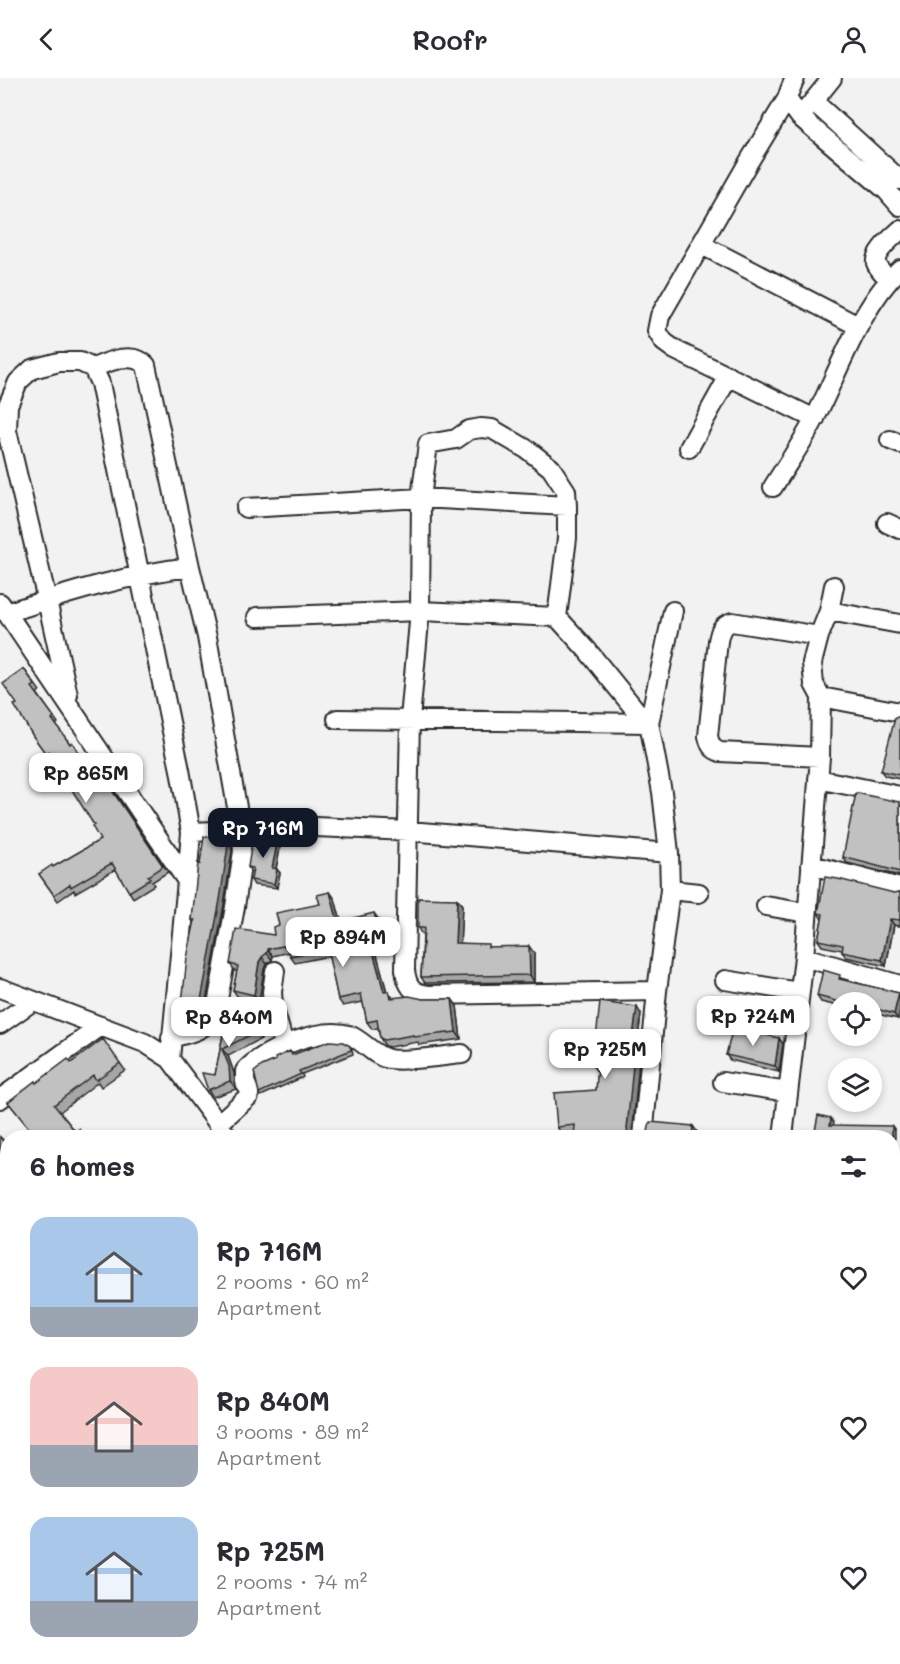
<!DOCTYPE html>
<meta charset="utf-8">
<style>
body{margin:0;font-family:Mali,sans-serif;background:#f2f2f3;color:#2b2b33;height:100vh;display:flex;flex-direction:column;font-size:22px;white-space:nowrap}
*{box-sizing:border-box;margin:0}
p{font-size:20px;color:#7c7c81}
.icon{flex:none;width:33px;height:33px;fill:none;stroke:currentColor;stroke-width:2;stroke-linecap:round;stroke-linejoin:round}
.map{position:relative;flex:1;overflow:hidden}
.drawer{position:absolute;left:0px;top:1052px;width:900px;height:536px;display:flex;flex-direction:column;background:#fff;border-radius:24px 24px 0 0;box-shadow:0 3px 9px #0003}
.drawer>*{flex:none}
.buttons{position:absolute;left:828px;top:914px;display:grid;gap:12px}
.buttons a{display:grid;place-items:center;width:54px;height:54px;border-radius:50%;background:#fff;box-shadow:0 3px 9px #0003;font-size:30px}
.price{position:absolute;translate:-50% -51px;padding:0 14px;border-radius:12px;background:#fff;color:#222;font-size:20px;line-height:39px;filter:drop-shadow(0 2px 3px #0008)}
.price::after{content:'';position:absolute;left:50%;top:36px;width:18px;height:14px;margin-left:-9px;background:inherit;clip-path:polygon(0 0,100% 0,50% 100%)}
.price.selected{background:#111827;color:#fff}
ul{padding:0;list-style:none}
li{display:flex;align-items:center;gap:18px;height:150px;padding:0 30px}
li span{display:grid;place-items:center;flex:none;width:168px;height:120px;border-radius:18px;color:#555}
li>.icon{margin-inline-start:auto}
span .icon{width:72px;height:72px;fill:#fffc;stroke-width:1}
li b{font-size:26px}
h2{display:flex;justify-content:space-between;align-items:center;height:72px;padding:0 30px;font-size:26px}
header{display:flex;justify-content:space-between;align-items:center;height:78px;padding:0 30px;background:#fff;font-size:27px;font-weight:600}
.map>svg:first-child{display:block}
</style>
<header><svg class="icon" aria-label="back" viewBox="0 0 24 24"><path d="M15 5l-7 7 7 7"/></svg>Roofr<svg class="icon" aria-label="person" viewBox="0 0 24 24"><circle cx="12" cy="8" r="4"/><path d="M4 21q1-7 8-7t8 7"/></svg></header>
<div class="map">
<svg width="900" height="1586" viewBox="0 0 900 1586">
<rect width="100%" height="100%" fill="#f2f2f2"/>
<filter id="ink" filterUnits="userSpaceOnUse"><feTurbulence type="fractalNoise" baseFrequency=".0167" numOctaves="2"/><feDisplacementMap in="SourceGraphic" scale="12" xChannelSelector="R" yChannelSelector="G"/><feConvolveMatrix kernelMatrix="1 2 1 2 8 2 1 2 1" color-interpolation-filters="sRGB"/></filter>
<g filter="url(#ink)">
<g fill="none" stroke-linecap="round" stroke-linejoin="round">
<defs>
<path id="minor" d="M795 0 790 12 787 21 800 39 887 113 900 128
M787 21 748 85 660 238 657 253 664 264 675 272 815 341
M813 23 900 102
M807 31 832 0
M702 167 858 248
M889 201C885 197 878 191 876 185 874 174 893 159 900 152
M0 351 7 353 47 522 68 617
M7 353 8 327 18 304 32 291 59 284H80L93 290 100 305 180 692 191 754 187 803
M890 362 900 366
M689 370 729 298
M773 409C787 386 804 363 816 338 839 292 862 226 900 191
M246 430 421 420 567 428
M887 445 900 451
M0 525 187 803 170 981
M829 533 900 546
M6 535C65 516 129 496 190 489L146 287C132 273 108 284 93 290
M257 539 420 533 557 539
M819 558 732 544C721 547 720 553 718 563L708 658C710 667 712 671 720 674L820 679
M821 619 900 634
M337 641 649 645
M641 644 638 635 587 572 557 539 567 460V428L566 413 551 390 528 372 492 351 481 350 469 352 456 361 428 366 421 420 420 533 410 641 405 892C407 908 412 915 428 917L657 913
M818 701 900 718
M292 748 409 753 669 775
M191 754 241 752
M811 787 900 810
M670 812 699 815
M766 828 807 835
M804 879 900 907
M275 893 272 914 273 928 284 966
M725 902 799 914
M0 910 145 965 170 981 228 1059
M0 946 33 923
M171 960C192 954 205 954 216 932L235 829 243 773 241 752 207 559 190 489
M723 1004 788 1014
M0 1021 101 948
M218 1046 249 1018V1013L245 1004V993C263 972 321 948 349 957 363 962 373 978 389 981 406 984 443 978 462 976
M643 1059 657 913 670 812 669 775 662 714 649 645 673 533
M783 1059 804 879 820 679 821 619 814 606 812 585 819 558 829 533 834 508
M0 1201 8 1210
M0 1230 8 1223
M892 1488 896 1473
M892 1525 900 1540
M803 1580 807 1586
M647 1586H648"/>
<path id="major" d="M892 1199 900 1201
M0 1374 8 1368"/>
</defs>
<use href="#minor" stroke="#2b2b2b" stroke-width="22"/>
<use href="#major" stroke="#2b2b2b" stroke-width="28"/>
<use href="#minor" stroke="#fff" stroke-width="18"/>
<use href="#major" stroke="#fff" stroke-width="24"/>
</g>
<path fill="#a6a6a6" stroke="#2b2b2b" stroke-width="1.5" d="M24 591 40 613 37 615 58 645 56 647 91 694 97 690 168 794 152 804 154 807 133 820 116 791 75 815 74 812 58 823 39 796 53 789 100 762 94 747 71 706 54 679 51 682 33 658 17 626Z
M900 638V701L885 698 881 693Z
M900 724V798L847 785 843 779Z
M227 758 231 764 232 773 224 827 205 928 199 937 193 941 185 940 181 934 194 845 192 842 200 786Z
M281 765 276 791 280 795 277 810 254 807 251 802 253 794H251L248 789Z
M330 814 335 821 341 844 379 842 384 859 373 862 387 914 394 920 423 921H452L457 928 461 961 419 967 418 964 389 969 385 968 380 960 378 950 372 951 367 944 363 924 343 928 338 921 329 878 295 885 290 878V874L273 878 272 882 267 886 264 891 259 924 238 919 233 912 237 894 235 893 230 886 274 857 279 847 320 826Z
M900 814V848L894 847 886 888 846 879 842 874V872L822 868 818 862 822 841 818 835Z
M457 821 462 827 460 865 534 875V904L425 905 421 899 423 857H422L418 850Z
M843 902 899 915 898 941 877 936 875 942 872 941V924H838V928L821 924 817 918Z
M245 933 250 941 261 961 228 978 234 995 236 1011 213 1019 208 1012 215 997 226 942Z
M641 936 637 969 640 973 632 1059 575 1055 562 1056 557 1049 596 1012 598 995 593 988Z
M779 960 783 966 779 994 730 982 726 977Z
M350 968 352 972 353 976 302 996 303 999 261 1018 259 1015 293 977Z
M71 985H120L125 992 101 1009 98 1004 60 1034 75 1053 85 1059H36L8 1024 36 1005Z
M0 1059 8 1068V1074L0 1080Z
M900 1098V1166L892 1165V1103Z
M892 1226 900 1228V1269L898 1268 897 1274 892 1273Z
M900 1544V1586L892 1580V1552Z
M819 1580H880L869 1586H833L832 1584 830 1586H823Z"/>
<path fill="#878787" stroke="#2b2b2b" stroke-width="1.5" d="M227 758 231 764 232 773 224 827 205 928 199 937 195 931Z
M278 761 281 765 275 795 272 790Z
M277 791 280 795 277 810 274 806Z
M330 814 335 821 343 851 338 844Z
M457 821 462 827 460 871 455 865Z
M374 835 379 842 384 859 379 852Z
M890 841 894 847 886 888 882 882Z
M368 855 373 862 389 922 384 914Z
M529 868 534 875V904L530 897Z
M268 871 273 878 272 882 267 875Z
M262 879 267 886 264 891 259 924 254 917 259 884Z
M899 915 900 916V934L898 941 894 936Z
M452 921 457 928 461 961 456 954Z
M637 929 641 936 637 969 640 973 632 1059H630L628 1056 627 1051 632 966Z
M873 930 877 936 875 942 872 937Z
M245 933 250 941 261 961 256 954Z
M779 960 783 966 779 994 775 988Z
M222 971 228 978 234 995 236 1011 230 1003Z
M831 1040 834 1044 833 1051 830 1047Z
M693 1048 698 1055V1059H692Z
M892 1048 895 1052V1072L892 1069Z
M894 1262 898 1268 897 1274 893 1268Z
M690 1580H700L696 1586H686Z"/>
<path fill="#c1c1c1" stroke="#2b2b2b" stroke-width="1.5" d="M24 591 35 607 32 609 54 639 52 641 70 666 72 664 91 694 97 690 163 788 148 798 150 801 129 814 112 785 71 809 70 806 54 817 39 796 52 787 53 789 100 762 92 748 94 747 69 707 71 706 49 673 46 676 33 658 14 627 17 626 3 606Z
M900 638V697L881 693 895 640Z
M856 715 900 724V794L843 779Z
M254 756 278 761 272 790 277 791 274 806 251 802 253 790 248 789 251 770 250 760H253Z
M227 758 228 767 220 822 201 922 195 931 189 936 181 934 187 880 195 842H192L198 785 200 786 204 759Z
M825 799 838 801 894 815 900 814V842L890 841 882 882 842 874 843 867 818 862 823 836 818 835Z
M330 814 338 844 374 835 379 852 368 855 384 914 389 913 391 920 409 918 423 921H452L456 954 414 959V957L384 962 380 960 377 942 367 944 361 916 338 921 327 870 290 878 288 867 268 871 267 875 262 879 259 884 254 917 233 912 238 888 230 886 236 851 274 857 273 849 279 847 276 835 320 826 317 817Z
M418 820 457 821 455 865 488 866V869L529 868 530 897 421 899 424 850H418Z
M823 892 840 897 839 901 899 915 894 936 873 930 872 935V924H840L817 918Z
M600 924 637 929 632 966H635L627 1051 628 1056 630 1059H574L575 1047 557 1049 554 1015 596 1012 598 988H593Z
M245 933 256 954 222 971 229 988 230 1003 208 1012 202 995 215 997 226 942Z
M733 949 779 960 775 988 726 977Z
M103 961 120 985 96 1002 93 997 54 1027 75 1053 79 1051 84 1059H36L8 1024 35 1003 36 1005 68 981 71 985Z
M329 963 343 964 350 968 351 972 299 993 301 996 259 1015 254 994 262 988 276 982 275 980 290 973 292 977Z
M818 1037 831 1040 830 1047 892 1048V1059L814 1058Z
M650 1044 693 1048 692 1059H647Z
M0 1059 7 1066 0 1072Z
M894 1097 900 1098V1158L892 1157V1103Z
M892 1226 900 1227 899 1235H900V1263L894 1262 893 1268Z
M900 1544V1560L892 1564V1552Z
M900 1561V1586H879L884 1580H892V1570Z
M667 1580H690L686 1586H662Z
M724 1580H744L752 1586H719Z
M819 1580H826L821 1583Z
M829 1580H865L854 1586H833Z"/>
</g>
</svg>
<div class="buttons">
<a><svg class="icon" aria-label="locate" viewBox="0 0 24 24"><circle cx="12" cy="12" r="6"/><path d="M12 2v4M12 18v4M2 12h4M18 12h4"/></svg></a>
<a><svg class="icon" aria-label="layers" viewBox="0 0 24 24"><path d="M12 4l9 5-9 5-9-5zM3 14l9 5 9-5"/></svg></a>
</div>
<b class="price" style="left:86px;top:726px">Rp 865M</b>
<b class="price selected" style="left:263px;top:781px">Rp 716M</b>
<b class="price" style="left:343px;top:890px">Rp 894M</b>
<b class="price" style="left:753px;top:969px">Rp 724M</b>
<b class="price" style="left:229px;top:970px">Rp 840M</b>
<b class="price" style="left:605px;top:1002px">Rp 725M</b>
<section class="drawer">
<h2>6 homes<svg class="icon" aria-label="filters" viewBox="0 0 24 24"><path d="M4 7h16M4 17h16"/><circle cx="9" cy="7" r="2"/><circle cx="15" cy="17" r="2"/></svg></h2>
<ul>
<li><span style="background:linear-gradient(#a9c7e8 75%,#9aa5b1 0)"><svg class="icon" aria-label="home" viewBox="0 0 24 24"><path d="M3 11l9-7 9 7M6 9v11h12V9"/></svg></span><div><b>Rp 716M</b><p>2 rooms · 60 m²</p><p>Apartment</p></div><svg class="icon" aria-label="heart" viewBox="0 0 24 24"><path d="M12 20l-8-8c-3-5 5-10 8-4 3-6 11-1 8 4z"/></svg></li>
<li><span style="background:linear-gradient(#f6c9c9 65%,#9aa5b1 0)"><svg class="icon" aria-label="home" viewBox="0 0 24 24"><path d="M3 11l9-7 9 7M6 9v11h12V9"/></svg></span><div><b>Rp 840M</b><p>3 rooms · 89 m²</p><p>Apartment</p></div><svg class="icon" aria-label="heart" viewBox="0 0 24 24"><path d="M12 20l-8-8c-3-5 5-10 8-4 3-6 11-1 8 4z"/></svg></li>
<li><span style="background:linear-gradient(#a9c7e8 70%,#9aa5b1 0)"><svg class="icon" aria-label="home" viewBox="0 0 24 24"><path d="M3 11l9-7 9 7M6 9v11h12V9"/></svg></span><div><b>Rp 725M</b><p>2 rooms · 74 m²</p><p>Apartment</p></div><svg class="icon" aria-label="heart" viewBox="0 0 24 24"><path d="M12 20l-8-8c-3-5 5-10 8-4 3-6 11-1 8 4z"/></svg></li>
</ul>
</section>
</div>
